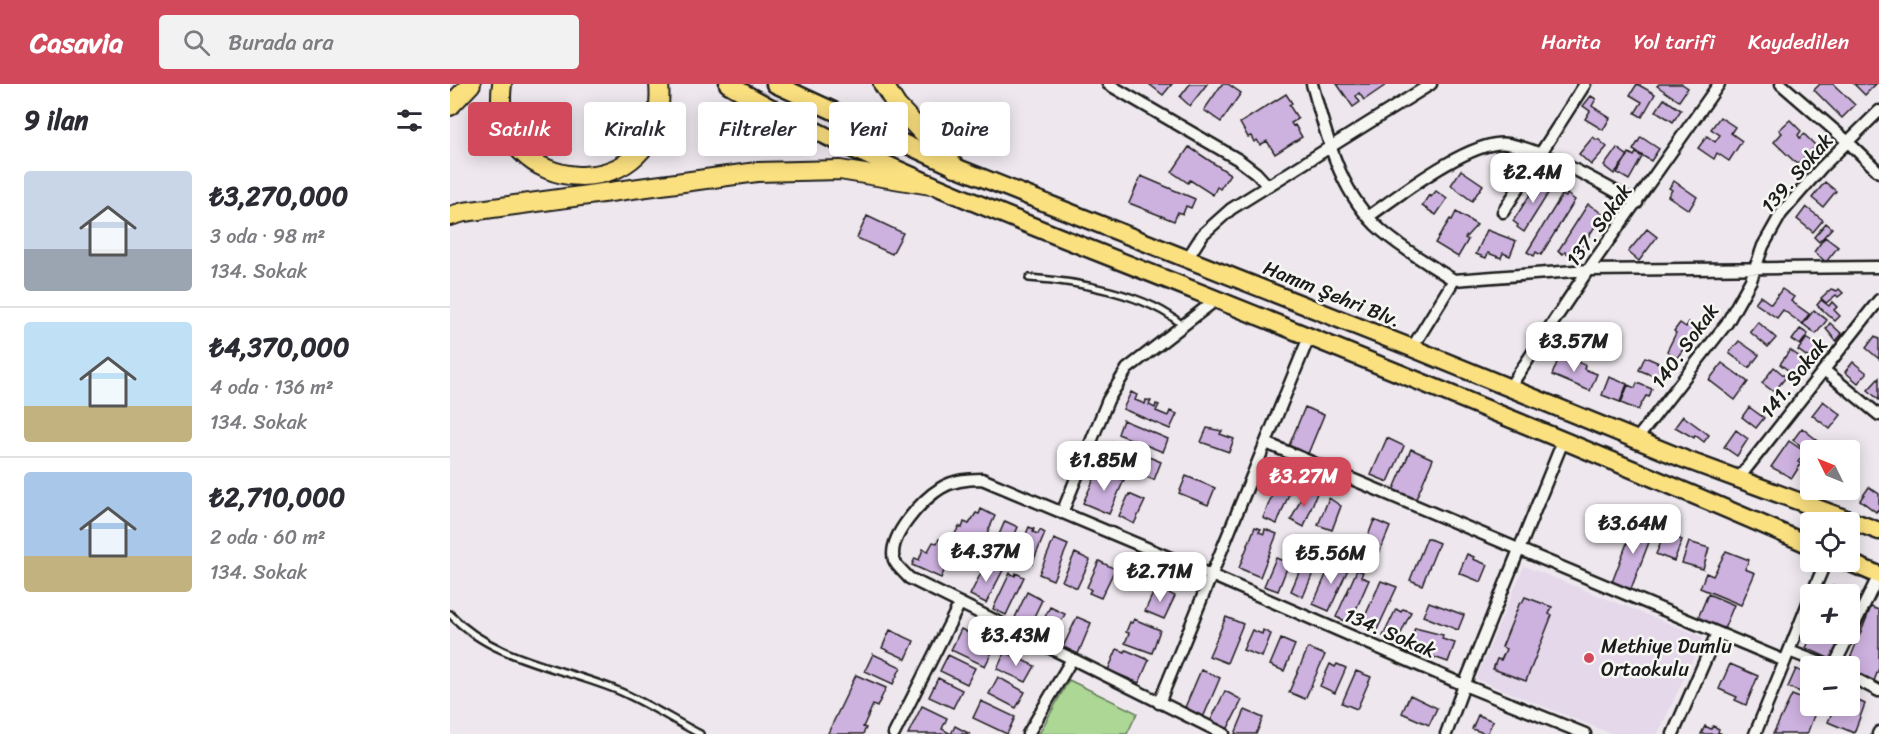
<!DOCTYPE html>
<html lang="tr">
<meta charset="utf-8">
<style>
body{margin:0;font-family:Sriracha,sans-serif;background:#f2f2f3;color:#2b2b33;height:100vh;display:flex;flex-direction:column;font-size:22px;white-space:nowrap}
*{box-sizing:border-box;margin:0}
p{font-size:20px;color:#7c7c81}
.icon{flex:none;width:33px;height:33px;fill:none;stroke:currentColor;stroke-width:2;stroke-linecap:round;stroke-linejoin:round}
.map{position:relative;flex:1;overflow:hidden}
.panel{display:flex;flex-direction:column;background:#fff;width:450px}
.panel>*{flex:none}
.top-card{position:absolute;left:18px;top:18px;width:570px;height:54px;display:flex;gap:12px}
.needle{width:39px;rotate:313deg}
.tools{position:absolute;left:1350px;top:356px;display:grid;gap:12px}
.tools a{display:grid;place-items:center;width:60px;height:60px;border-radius:6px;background:#fff;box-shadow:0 3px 15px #0003;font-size:30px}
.price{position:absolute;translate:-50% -51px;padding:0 14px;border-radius:12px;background:#fff;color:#222;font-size:20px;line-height:39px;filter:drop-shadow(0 2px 3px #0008)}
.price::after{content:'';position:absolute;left:50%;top:36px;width:18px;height:14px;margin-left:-9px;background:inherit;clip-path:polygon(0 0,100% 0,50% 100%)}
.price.on{background:#d1495b;color:#fff}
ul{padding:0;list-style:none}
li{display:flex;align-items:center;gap:18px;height:150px;padding:0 24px}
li+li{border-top:2px solid #e1e1e2}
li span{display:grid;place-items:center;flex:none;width:168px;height:120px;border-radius:6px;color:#555}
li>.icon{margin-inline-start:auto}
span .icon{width:72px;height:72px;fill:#fffc;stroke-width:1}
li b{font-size:26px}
h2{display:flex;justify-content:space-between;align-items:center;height:72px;padding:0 24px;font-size:26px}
.chip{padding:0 21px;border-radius:6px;background:#fff;box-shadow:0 3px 15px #0003;font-size:21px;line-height:54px}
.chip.on{background:#d1495b;color:#fff}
header{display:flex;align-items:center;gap:36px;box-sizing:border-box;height:84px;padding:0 30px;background:#d1495b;color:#fff}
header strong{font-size:28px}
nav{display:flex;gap:33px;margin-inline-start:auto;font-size:21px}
.search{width:420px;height:54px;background:#f2f2f3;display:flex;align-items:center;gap:15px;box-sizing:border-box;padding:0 21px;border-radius:6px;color:#7c7c81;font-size:22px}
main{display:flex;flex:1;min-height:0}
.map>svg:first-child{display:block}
</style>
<header>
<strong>Casavia</strong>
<div class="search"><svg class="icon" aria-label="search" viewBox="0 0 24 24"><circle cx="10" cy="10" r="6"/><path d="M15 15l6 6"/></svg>Burada ara</div>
<nav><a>Harita</a><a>Yol tarifi</a><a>Kaydedilen</a></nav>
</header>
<main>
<section class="panel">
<h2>9 ilan<svg class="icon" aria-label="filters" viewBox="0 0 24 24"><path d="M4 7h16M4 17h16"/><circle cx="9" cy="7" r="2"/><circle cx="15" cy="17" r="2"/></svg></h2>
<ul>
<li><span style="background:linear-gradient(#c9d6e8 65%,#9aa5b1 0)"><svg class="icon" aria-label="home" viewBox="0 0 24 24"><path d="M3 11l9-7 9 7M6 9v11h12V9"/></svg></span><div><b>₺3,270,000</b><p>3 oda · 98 m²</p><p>134. Sokak</p></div></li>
<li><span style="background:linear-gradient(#bfe0f5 70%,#c2b280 0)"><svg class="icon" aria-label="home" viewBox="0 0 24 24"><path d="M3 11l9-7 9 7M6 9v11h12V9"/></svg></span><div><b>₺4,370,000</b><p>4 oda · 136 m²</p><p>134. Sokak</p></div></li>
<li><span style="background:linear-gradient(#a9c7e8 70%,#c2b280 0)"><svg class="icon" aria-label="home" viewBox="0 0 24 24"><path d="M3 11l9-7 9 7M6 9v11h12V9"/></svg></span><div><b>₺2,710,000</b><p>2 oda · 60 m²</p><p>134. Sokak</p></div></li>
</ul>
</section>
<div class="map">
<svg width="1429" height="650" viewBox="0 0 1429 650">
<rect width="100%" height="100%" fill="#eee8ee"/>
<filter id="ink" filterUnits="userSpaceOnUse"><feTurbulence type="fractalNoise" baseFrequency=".0167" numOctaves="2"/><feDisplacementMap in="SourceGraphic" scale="12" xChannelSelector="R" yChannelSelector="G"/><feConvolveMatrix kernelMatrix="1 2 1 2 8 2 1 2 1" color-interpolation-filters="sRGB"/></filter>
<g filter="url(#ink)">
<path fill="#e4d8ea" d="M1074 482 1253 553 1208 650H1162L1026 595Z"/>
<path fill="#acd795" stroke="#647a58" stroke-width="1.5" d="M619 596 687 629 677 650H589Z"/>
<path fill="#cdb1df" stroke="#1c1c1c" stroke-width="1.5" d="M699 0H722L713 11Z
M740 0H757L740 22 730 13Z
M772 0H778L791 9 771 38 754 26Z
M887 0H935L936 1 914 16 909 9 906 12 910 18 903 23Z
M1187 0 1205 10 1192 33 1185 29 1192 18 1180 11Z
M1209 0H1232L1238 4 1229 17 1207 2Z
M1370 0H1383L1405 21 1392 34 1364 6Z
M1404 0H1426L1415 11Z
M836 10 842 19 839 21 848 35 841 39 843 42 845 41 852 53 825 70 817 57 810 61 807 56 804 58 801 52 798 53 790 39Z
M1141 12 1146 15 1142 22 1160 34 1153 46 1135 35 1140 27 1133 22Z
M1214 15 1231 26 1223 38 1206 27Z
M1270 33 1285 43 1281 49 1292 57 1279 77 1267 69 1264 75 1248 64 1257 52 1265 58 1270 51 1261 45Z
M1340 36 1351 47 1348 51 1350 54 1354 50 1366 62 1347 80 1324 58 1332 49 1329 46Z
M1143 53 1147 56 1148 55 1157 63 1141 81 1129 70Z
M1191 53 1209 65 1201 77 1183 66Z
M739 63 780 90 770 105 767 103 763 111 740 96 738 99 722 88Z
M1167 64 1178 72 1164 90 1154 82Z
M1179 69 1184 72 1186 69 1192 73 1179 96 1167 89Z
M1011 86 1033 101 1022 117 1001 101Z
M691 92 745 115 741 124 736 122 733 130 728 128 724 137 679 119Z
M1090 95 1095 98 1097 96 1104 100 1074 148 1067 143 1068 141 1063 137Z
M1224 97 1247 113 1239 126 1218 112 1222 106 1219 104Z
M1375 98 1386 107 1373 123 1362 114Z
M986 107 997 115 986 131 972 122 979 111 981 113Z
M1117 110 1125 116 1091 171 1086 168 1084 172 1077 168 1112 111 1116 113Z
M1138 120 1153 130 1126 172 1121 169 1120 171 1115 168 1113 170 1108 167Z
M1356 123 1373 136 1363 148 1347 135Z
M1006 128 1027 141 1015 154 1018 156 1008 173 985 159 1000 135 1002 136Z
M417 132 453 149 442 170 407 154Z
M1376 139 1382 144 1369 158 1364 153Z
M1197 145 1207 153 1189 177 1178 168Z
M1037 146 1066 157 1060 172 1053 169 1051 174 1038 169 1036 174 1026 170Z
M1375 153 1388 163 1376 178 1364 168Z
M1332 205 1344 213 1341 217 1359 230 1352 240 1333 226 1327 234 1305 219 1310 212 1321 220Z
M1381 205 1387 207 1389 205 1393 209 1388 213 1386 211 1376 219 1371 214Z
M1371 216 1379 222 1382 218 1387 223 1384 226 1390 232 1385 237 1367 221Z
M1364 226 1377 236 1366 250 1353 240Z
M1239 238 1248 244 1227 274 1217 267 1226 249 1224 247 1230 239 1236 243Z
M1308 238 1326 254 1318 263 1300 248Z
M1380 239 1392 250 1386 257 1376 245Z
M1129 243 1143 248 1137 265 1123 260Z
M1350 245 1358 250 1350 261 1342 256Z
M1425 252 1429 255V275L1416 264Z
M1357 254 1372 265 1363 277 1348 266Z
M1289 257 1309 271 1299 284 1279 269Z
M1340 266 1354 276 1343 290 1330 280Z
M1110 271 1135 281 1134 285 1147 290 1140 307 1102 291Z
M1195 273 1216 282 1211 295 1189 286Z
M1403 278 1417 289 1408 299 1395 288Z
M1272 279 1298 298 1285 316 1259 296Z
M1324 283 1336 293 1324 308 1312 299Z
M1159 293 1177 300 1170 318 1152 311Z
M1429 294V316L1418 306Z
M1187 299 1202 305 1199 313 1196 312 1188 326 1171 319 1178 301 1185 304Z
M681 308 687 311 685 316 695 320 696 316 701 317 699 321 705 324 706 320 709 321 706 327 718 332 720 327 727 330 720 345 673 325Z
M1373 317 1391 331 1380 345 1362 331Z
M855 323 874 331 857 372 838 364Z
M1299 323 1314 334 1306 344 1292 333Z
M1233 332 1259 351 1254 358 1245 351 1244 354 1225 343Z
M673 336 718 355 713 368 668 350Z
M757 344 772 347 770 350 784 355 779 368 751 358Z
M1352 344 1367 356 1358 367 1343 356Z
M1286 346 1298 355 1287 372 1274 363Z
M937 354 954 362 938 398 921 391Z
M1339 357 1355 368 1348 378 1351 380 1342 394 1321 383Z
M662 358 711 378 704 396 655 376Z
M961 365 983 375 965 417 943 407Z
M648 386 674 396 659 430 633 419Z
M736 392 765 404 758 421 729 409Z
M1400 393 1407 398 1395 414 1380 405H1400Z
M829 394 843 400 827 440 813 434Z
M1419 403 1429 410V427L1427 426 1426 428 1410 416Z
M856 404 867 409 854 443 841 436Z
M679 410 695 417 684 440 669 432Z
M879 414 891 422 882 446 868 441Z
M531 425 545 432 531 462 505 450 509 442 512 444 514 438 519 440 526 429 529 430Z
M924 436 940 443 923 484 908 478Z
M1194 436 1206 440 1181 505 1178 504 1176 507 1161 501 1185 438 1192 441Z
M555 437 568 443 557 468 544 462Z
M579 443 584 445 583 448 588 450 590 446 595 449 582 480 566 473Z
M805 443 811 445 809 448 814 450 815 445 827 450 810 493 789 484Z
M1215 449 1232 456 1224 477 1206 470Z
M977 454 989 459 972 501 960 496Z
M489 455 505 462 491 494 462 481 465 474 469 476 473 465 478 467 483 458 487 459Z
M604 455 618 461 603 496 589 490Z
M1239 458 1259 464 1253 485 1232 479Z
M858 467 870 472 853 513 841 507Z
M1276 467 1299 476 1295 485 1305 489 1291 521 1250 504 1256 489 1263 492Z
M625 469 640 476 627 504 612 497Z
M1017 470 1024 473 1023 475 1038 481 1031 498 1009 489Z
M826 474 839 479 828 507 814 502Z
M883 475 899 483 879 527 863 520Z
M649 477 665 485 651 514 639 509 641 506 637 503Z
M542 481 553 486 536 519 520 511 534 483 539 486Z
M907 486 913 488 911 493 919 496 900 539 886 533Z
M560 489 565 492 566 489 574 493 556 531 543 525Z
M931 497 947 503 926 548 911 541Z
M1383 502 1391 505 1390 510H1379Z
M706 503 725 512 714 535 695 527Z
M577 508 592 516 578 545 563 538Z
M1401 509 1412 514 1400 544V512Z
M1258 510 1284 521 1274 545 1248 534Z
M1075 513 1102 523 1099 530 1102 531 1076 597 1043 585 1047 575 1051 576 1056 565 1052 563 1070 518 1072 519Z
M979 518 1014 531 1008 546 973 532Z
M600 523 615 530 601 556 587 549Z
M1421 523 1429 526V584L1424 597 1400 586V582H1397Z
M946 525 951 528 953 525 961 528 947 558 933 552Z
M627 533 641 539 628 570 613 563Z
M776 533 793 540 777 579 759 572Z
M684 535 710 546 702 569 675 559 679 549 676 548 680 538 682 539Z
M965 544 993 551 992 555 1005 559 998 578 958 564Z
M511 545 545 562 535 582 501 566Z
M440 546 464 557 456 575 432 564Z
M802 546 812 550 813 546 821 550 812 573 793 566Z
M1363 549H1397L1385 577 1356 564Z
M831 555 845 561 834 587 820 581Z
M858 564 875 571 855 615 839 608Z
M667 565 675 568 676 566 699 576 689 599 658 586Z
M555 568 585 582 576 598 547 585Z
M423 570 451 583 443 600 415 587Z
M498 571 525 584 517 600 490 587Z
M880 580 885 583 887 580 896 584 885 609 870 602Z
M1280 580 1308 592 1296 621 1285 616 1287 613 1269 605Z
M1346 585 1360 592V612L1338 603Z
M751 586 770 594 752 636 733 628Z
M906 587 921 593 907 625 892 619Z
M406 591 436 604 427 623 423 621 413 643 416 644 413 650H381L378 649Z
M548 593 575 608 566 624 539 610Z
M488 594 512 606 503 624 479 613Z
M775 607 792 616 776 648 759 640Z
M960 611 987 624 979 641 952 629Z
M1342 611 1360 618V621H1368L1357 650H1323Z
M1400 613 1415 620 1404 649 1378 638 1385 621H1400Z
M531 617 565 633 557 650 523 634Z
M472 622 497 634 492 645 501 650 505 642 520 650H458Z
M795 626 813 634 806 650H785Z
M1028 631 1043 637 1037 650 1022 645Z
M1255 642 1261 645 1263 642 1269 645 1268 648 1272 650H1251Z"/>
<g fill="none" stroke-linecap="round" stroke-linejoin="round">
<defs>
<path id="lane" d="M579 194C624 197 699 210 732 241
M0 530C44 577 112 583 169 607 197 619 223 636 250 650"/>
<path id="street" d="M658 0 789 76 806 89 818 102
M862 0C877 53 889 109 932 147 954 166 980 181 1004 196
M1331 0 1398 58 1429 88
M1053 128 1135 0
M918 133C948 112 1022 54 1058 60 1097 67 1151 100 1187 119
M737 175 753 150 781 125 981 0
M962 264 1004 196 1138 186 1429 183
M1374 286 1429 331
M1059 304 1138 186 1269 0
M1186 356 1277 239 1301 196 1313 162 1331 130 1371 84 1429 27
M816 359 1335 577 1305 650
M1288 395 1429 216
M612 429 658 316 677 285 767 215
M1362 510 1376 477
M1339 567 1378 582
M1335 577 1360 514
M1384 582 1429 491
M1400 592 1429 607
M709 619 859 253
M444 650 510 519
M578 650 622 575
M774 650 459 494C455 489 446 482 444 476 437 453 473 415 491 404 504 396 518 395 532 395L761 491 1014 601 1135 650
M996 650 1013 604 1113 357
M1223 650 1267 549
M1428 650 1429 648"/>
<path id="primary" d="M278 0C427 86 589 144 748 208 953 290 1158 373 1360 461
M325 0 505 83 962 264 1234 375 1429 447
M1396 477 1429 491"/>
<path id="highway" d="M52 0C36 117 220 128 209 0
M433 0 447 22 505 83
M0 22 21 0
M0 132 14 128 307 88 390 86 481 101"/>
</defs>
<use href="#lane" stroke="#1c1c1c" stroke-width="10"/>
<use href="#street" stroke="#1c1c1c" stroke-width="15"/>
<use href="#primary" stroke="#1c1c1c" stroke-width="21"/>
<use href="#highway" stroke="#1c1c1c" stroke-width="22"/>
<use href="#lane" stroke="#f6f6f2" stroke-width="5"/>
<use href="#street" stroke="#f6f6f2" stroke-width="10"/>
<use href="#primary" stroke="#fbe080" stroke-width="16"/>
<use href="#highway" stroke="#fbe080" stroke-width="18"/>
</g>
</g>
<circle fill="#d1495b" stroke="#f6f6f2" stroke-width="2" cx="1139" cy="574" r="6"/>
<g text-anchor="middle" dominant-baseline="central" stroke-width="5" stroke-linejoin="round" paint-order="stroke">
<g font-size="20" fill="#1c1c1c" stroke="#f6f6f2">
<text transform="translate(1347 89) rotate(-49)">139. Sokak</text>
<text transform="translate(1149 141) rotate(-54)">137. Sokak</text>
<text transform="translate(882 210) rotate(22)">Hamm Şehri Blv.</text>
<text transform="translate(1235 262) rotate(-54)">140. Sokak</text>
<text transform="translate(1344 294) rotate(-52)">141. Sokak</text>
<text transform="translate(940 549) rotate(23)">134. Sokak</text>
</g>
<g font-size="20" fill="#1c1c1c" stroke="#f6f6f2" text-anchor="start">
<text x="1151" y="562">Methiye Dumlu<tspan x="1151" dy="23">Ortaokulu</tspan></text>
</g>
</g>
</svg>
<div class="tools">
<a><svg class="needle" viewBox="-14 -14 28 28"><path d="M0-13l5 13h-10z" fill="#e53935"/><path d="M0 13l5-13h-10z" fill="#7c7c81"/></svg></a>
<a><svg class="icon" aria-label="locate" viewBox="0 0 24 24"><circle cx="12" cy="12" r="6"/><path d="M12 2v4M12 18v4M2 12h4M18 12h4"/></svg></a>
<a>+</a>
<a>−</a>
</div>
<b class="price" style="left:1083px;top:120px">₺2.4M</b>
<b class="price" style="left:1124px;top:289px">₺3.57M</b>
<b class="price" style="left:654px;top:408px">₺1.85M</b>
<b class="price on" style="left:854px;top:424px">₺3.27M</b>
<b class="price" style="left:1183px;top:471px">₺3.64M</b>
<b class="price" style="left:536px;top:499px">₺4.37M</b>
<b class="price" style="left:881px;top:501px">₺5.56M</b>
<b class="price" style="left:710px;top:519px">₺2.71M</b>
<b class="price" style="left:566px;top:583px">₺3.43M</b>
<div class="top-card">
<a class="chip on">Satılık</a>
<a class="chip">Kiralık</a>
<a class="chip">Filtreler</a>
<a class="chip">Yeni</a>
<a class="chip">Daire</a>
</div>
</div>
</main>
